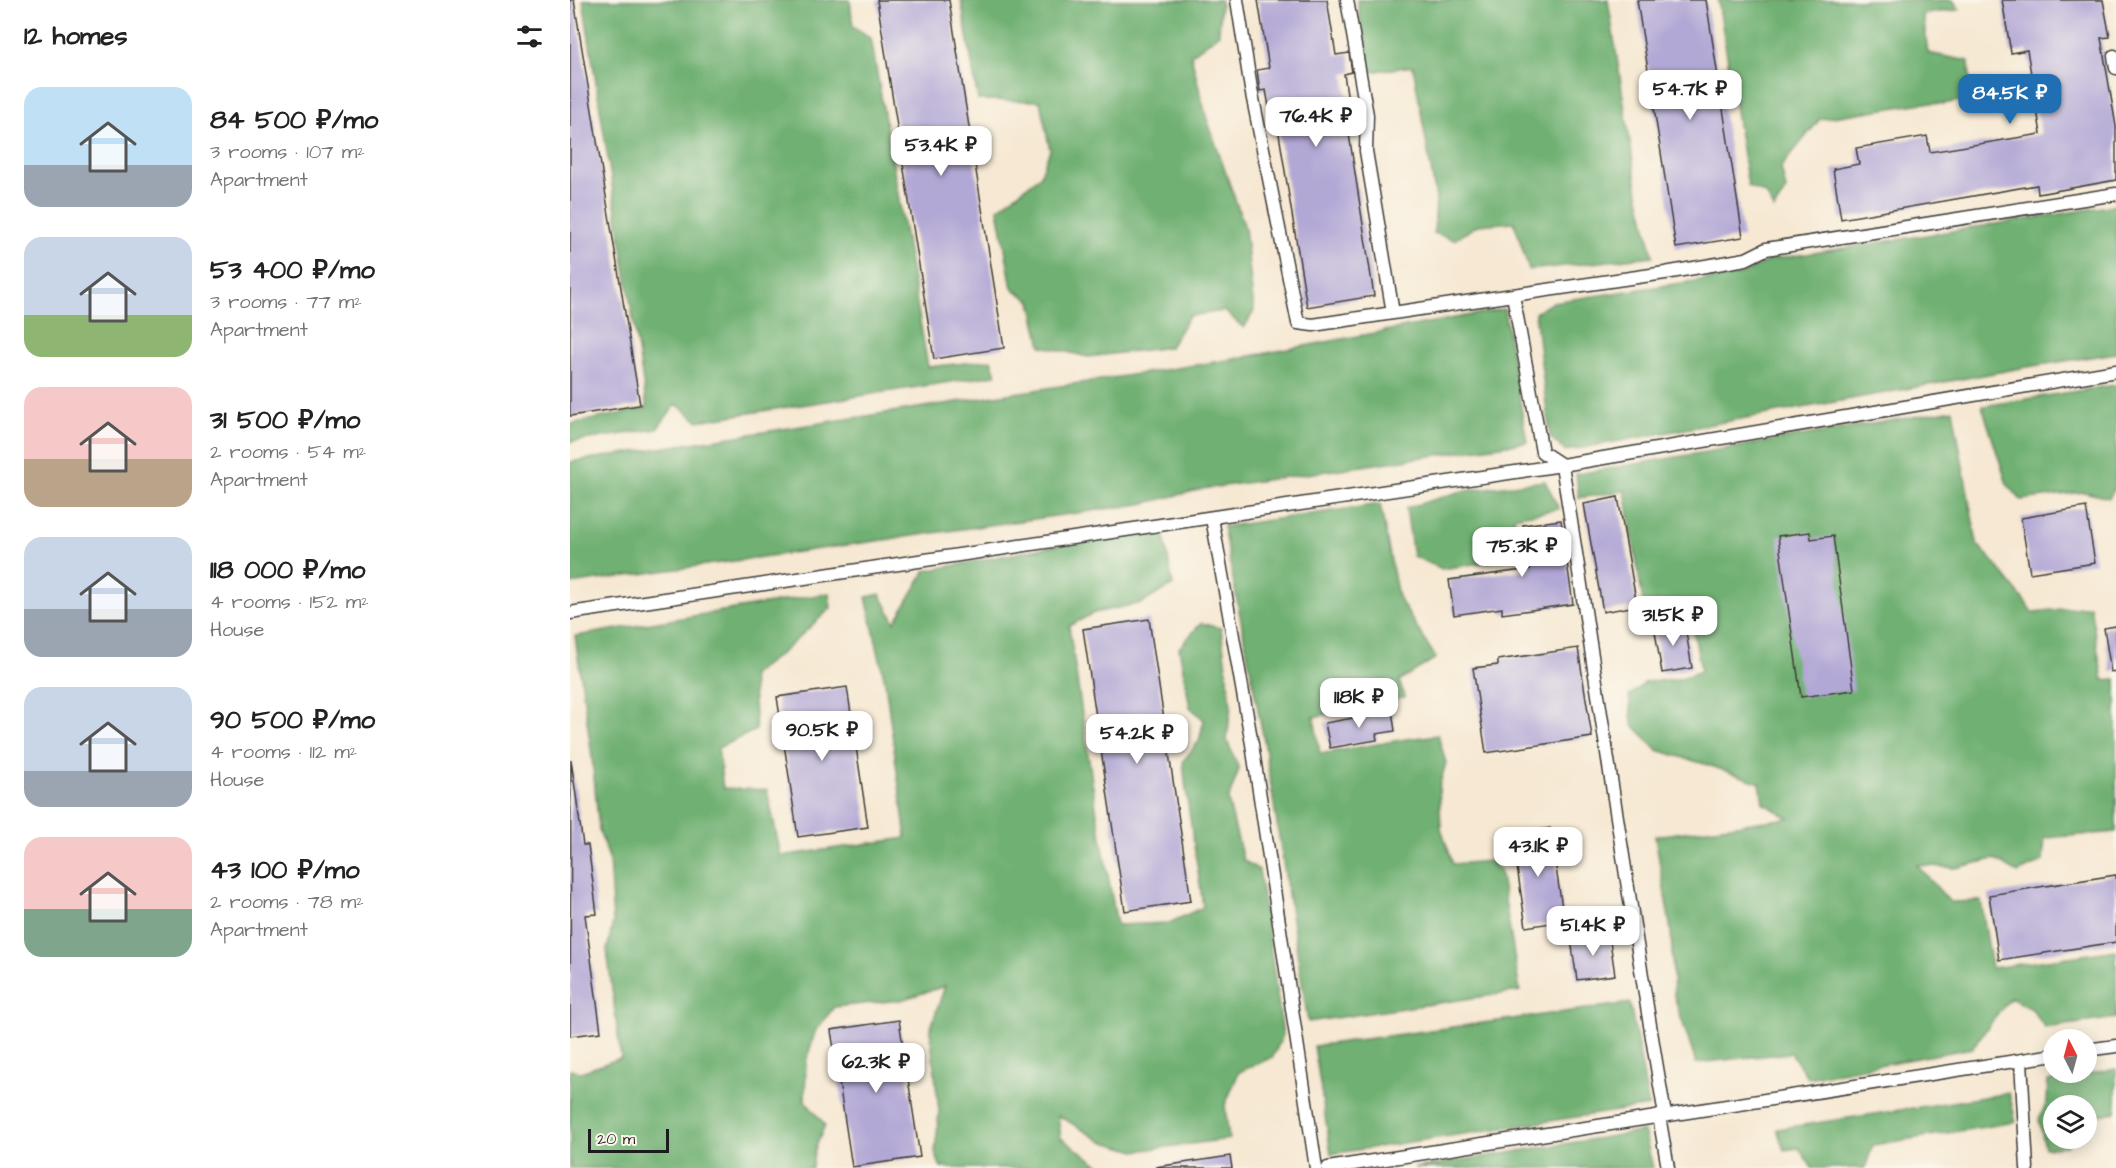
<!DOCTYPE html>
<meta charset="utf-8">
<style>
body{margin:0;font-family:"Architects Daughter",sans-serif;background:#f2f2f2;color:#222;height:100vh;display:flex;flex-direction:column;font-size:22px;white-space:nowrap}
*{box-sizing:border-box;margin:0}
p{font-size:20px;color:#767676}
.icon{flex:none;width:33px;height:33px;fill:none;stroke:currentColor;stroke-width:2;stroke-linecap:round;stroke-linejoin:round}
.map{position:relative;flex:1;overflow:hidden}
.details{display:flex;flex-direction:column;background:#fff;width:570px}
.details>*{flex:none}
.needle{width:39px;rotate:354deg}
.fabs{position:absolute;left:1473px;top:1029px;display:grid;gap:12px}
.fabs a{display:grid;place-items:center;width:54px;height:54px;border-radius:50%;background:#fff;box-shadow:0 3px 15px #0003;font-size:30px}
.scale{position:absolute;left:18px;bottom:15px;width:81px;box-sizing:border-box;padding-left:6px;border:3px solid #1c1c1c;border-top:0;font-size:16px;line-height:21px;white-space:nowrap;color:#1c1c1c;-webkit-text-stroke:4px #fbf7ec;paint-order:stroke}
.price{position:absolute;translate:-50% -51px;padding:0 14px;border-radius:12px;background:#fff;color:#222;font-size:20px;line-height:39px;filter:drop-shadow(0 2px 3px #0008)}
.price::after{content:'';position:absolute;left:50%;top:36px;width:18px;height:14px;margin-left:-9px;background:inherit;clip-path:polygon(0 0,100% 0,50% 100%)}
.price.current{background:#1f6fb2;color:#fff}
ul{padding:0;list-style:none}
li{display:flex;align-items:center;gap:18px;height:150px;padding:0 24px}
li span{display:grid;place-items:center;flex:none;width:168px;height:120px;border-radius:18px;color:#555}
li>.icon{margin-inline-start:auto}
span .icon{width:72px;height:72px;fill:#fffc;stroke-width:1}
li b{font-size:26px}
h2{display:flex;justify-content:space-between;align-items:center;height:72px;padding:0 24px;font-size:26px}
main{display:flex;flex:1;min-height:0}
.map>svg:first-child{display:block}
</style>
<main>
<section class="details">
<h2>12 homes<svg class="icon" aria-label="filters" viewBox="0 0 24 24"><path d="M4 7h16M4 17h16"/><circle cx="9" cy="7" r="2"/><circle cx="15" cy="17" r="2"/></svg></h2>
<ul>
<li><span style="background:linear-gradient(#bfe0f5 65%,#9aa5b1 0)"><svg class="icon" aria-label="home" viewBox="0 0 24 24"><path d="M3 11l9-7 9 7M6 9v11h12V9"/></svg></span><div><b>84 500 ₽/mo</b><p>3 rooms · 107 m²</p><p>Apartment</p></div></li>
<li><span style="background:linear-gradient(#c9d6e8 65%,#8fb573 0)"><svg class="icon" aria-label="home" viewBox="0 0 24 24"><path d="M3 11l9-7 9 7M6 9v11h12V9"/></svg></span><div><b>53 400 ₽/mo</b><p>3 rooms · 77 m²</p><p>Apartment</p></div></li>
<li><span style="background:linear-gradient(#f6c9c9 60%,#b9a48a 0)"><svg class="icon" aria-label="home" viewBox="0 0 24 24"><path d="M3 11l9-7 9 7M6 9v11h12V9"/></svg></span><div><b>31 500 ₽/mo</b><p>2 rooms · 54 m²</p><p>Apartment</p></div></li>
<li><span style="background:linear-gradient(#c9d6e8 60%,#9aa5b1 0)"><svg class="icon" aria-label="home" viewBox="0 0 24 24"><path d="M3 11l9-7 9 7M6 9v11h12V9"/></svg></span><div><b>118 000 ₽/mo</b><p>4 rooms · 152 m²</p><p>House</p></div></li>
<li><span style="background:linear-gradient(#c9d6e8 70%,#9aa5b1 0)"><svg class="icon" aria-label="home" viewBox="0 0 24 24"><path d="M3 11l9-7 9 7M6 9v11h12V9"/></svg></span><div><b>90 500 ₽/mo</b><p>4 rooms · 112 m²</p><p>House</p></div></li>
<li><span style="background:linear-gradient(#f6c9c9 60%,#7fa58c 0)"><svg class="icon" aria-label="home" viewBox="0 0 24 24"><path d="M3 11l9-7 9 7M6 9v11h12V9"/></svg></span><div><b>43 100 ₽/mo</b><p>2 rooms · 78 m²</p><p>Apartment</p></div></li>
</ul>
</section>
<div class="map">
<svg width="1546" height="1168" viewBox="0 0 1546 1168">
<rect width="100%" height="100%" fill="#fbf7ec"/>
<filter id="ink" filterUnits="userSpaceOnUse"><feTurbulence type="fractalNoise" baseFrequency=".0167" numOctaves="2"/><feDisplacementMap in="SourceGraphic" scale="12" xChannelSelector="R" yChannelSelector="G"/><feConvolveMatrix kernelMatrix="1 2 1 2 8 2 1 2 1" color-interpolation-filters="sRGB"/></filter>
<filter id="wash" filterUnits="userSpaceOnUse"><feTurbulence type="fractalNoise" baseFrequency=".008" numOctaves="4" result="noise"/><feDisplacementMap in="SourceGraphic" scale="24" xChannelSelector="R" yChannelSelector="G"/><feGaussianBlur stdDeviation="1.35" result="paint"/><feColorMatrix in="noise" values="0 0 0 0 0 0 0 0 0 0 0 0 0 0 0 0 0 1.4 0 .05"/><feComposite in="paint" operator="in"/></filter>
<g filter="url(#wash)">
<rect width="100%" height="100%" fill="#f6e8d2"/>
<path fill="#6fb072" stroke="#466647" stroke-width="1.5" d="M13 0H280L283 26 301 38 358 367 421 360 426 375 128 421 106 404 87 429 0 442V424L77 408Z
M391 0H651L649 34 621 55 636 116 675 228 684 311 674 328 654 311 619 316 600 347 518 357 471 346 461 301 442 288 428 209 470 176 480 150 470 101 408 100Z
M787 0H1038L1068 193 1083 256 959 270 944 222 908 225 884 240 864 233 866 198 843 66 800 72Z
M1148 0H1383L1390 10 1353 14 1358 53 1399 61 1401 99 1374 104 1353 103 1250 119 1211 167 1216 190 1204 209 1196 194 1178 186Z
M1546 205V353L1457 367 995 451 980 437 965 313 983 302 1173 274 1199 260Z
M934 309 957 442 633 489 571 504 0 584V462L664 359Z
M1546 385V487L1539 498 1514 492 1451 500 1437 484 1412 406Z
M1383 410 1407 544 1423 561 1463 612 1520 606 1533 680 1546 679V832L1475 838 1473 861 1448 873 1424 859 1386 868 1347 865 1380 902 1411 901 1422 968 1546 950V1018L1475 1028 1462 1009 1440 998 1402 1048 1238 1078 1221 1053 1126 1063 1104 996 1101 931 1085 836 1219 818 1193 803 1190 783 1138 765 1087 750 1062 724 1059 696 1076 682 1108 679 1131 671 1120 612 1076 620 1055 491 1009 498 1006 474Z
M975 481 989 509 944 517 948 557 872 569 843 556 836 508 892 491Z
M810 504 828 597 866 658 829 681 835 697 744 717 750 754 836 739 868 735 876 763 869 787 871 828 883 864 919 861 930 870 950 991 738 1022 694 741 653 527Z
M592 525 603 585 572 603 524 613 499 626 527 814 547 925 599 923 633 907C627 858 617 810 613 761L629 741 634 720 620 707 609 648 631 623 651 628 661 706 657 740 669 769 658 800 673 860 689 870 713 1035 703 1057 669 1072 655 1105 659 1139 566 1151 531 1141 488 1115 491 1138 534 1168H371L365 1153 369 1112 360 1030 375 986 331 1000 264 1007 245 1032 236 1062 235 1101 255 1125 244 1152 242 1168H0V1070L11 1072 51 1058 37 950 43 922 39 858 29 830 22 757 5 636 259 593 261 608 213 652 182 675 186 730 148 748 153 788 197 790 211 856 336 838 315 682 296 597 310 594 325 622 355 571Z
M1060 1003 1079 1106 761 1154 744 1046Z
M1546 1069V1112L1517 1117 1516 1106H1484V1138L1500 1139 1497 1146 1475 1148 1469 1119 1477 1102 1478 1081Z
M1439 1093 1446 1122 1303 1145 1295 1168H1242L1229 1148 1214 1150 1207 1129Z
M1074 1131 1083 1168H844Z"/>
<g id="blocks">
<path fill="#b2a8d5" d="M0 0H4L70 405 0 416Z
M307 0H379L434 348 364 359Z
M688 0H757L766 55 779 53 782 72 774 74 781 120 777 121 804 296 737 307 708 128 703 129 696 90 690 91 687 70 699 68Z
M1067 0H1136L1173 237 1106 248Z
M1432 0H1533L1540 37 1531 38 1546 126V180L1468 194 1467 185 1271 219 1263 169 1289 164 1286 148 1357 136 1360 152 1471 134 1457 50 1441 53Z
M1048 497 1067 606 1033 612 1014 504Z
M1516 507 1525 563 1460 573 1451 518Z
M991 520 1003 604 932 614V608L884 615 879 580 960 569 953 525Z
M1240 532 1241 539 1263 536 1284 690 1231 697 1208 536Z
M579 619 621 901 555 911 513 629Z
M1114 620 1122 668 1092 673 1084 626Z
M1546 626V671L1541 672 1534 628Z
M1008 648 1022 737 916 753 903 668 928 665V660Z
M277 687 298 827 228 837 207 697Z
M822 711 825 731 806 734 807 740 760 748 755 723Z
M1 760 13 845H18L27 914 15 915 31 1032 0 1036Z
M980 828 994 921 956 927 942 834Z
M1546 875V942L1429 960 1419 895Z
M1039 934 1045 975 1007 980 1001 940Z
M329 1020 350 1157 282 1167 261 1030Z
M660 1156 662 1168H586V1167Z"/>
</g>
</g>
<g filter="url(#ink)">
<use href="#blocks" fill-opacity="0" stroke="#3d3b37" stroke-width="1.5"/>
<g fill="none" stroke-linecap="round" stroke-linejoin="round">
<defs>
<path id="lane" d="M667 0 681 89 728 323 743 325 943 295
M777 0 797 115 796 151 823 313
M1544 56 1546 68
M642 518 682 744 746 1168
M0 613 992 465 972 452 943 295 1095 273 1176 259 1196 249 1546 194
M1516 1050 1546 1046
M1451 1061 1457 1168
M1095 1115C1058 899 1027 682 992 465L1546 371
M1089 1116 1098 1168
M758 1168 1484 1055"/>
</defs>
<use href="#lane" stroke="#3d3b37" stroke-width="15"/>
<use href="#lane" stroke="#fff" stroke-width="12"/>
</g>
</g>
</svg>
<div class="fabs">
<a><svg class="needle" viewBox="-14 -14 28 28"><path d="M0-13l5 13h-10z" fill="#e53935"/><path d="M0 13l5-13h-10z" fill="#767676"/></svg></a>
<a><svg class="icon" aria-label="layers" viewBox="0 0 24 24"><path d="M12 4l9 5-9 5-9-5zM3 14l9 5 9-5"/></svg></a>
</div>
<div class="scale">20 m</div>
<b class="price" style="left:1120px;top:121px">54.7K ₽</b>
<b class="price current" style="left:1440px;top:125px">84.5K ₽</b>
<b class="price" style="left:746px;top:148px">76.4K ₽</b>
<b class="price" style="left:371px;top:177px">53.4K ₽</b>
<b class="price" style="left:952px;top:578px">75.3K ₽</b>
<b class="price" style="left:1103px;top:647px">31.5K ₽</b>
<b class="price" style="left:789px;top:729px">118K ₽</b>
<b class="price" style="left:252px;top:762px">90.5K ₽</b>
<b class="price" style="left:567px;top:765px">54.2K ₽</b>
<b class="price" style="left:968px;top:878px">43.1K ₽</b>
<b class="price" style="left:1023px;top:957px">51.4K ₽</b>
<b class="price" style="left:306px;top:1094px">62.3K ₽</b>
</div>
</main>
